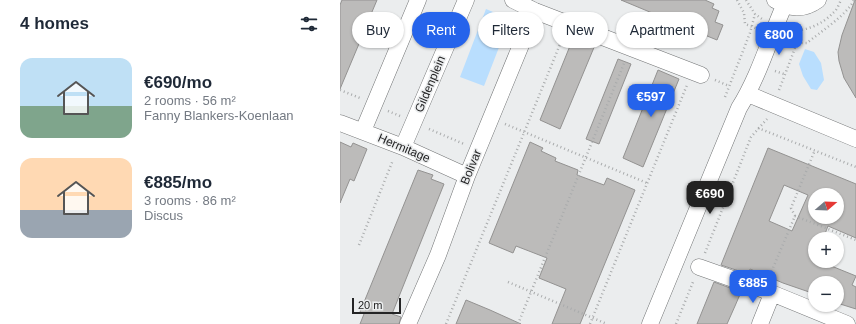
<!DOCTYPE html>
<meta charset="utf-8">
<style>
body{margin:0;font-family:Arial,sans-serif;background:#f6f6f7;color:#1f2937;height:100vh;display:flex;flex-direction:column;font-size:15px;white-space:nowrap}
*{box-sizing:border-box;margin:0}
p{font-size:13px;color:#747a83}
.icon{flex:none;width:22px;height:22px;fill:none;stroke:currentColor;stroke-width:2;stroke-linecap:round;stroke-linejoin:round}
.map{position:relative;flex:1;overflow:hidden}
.drawer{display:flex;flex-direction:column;background:#fff;width:340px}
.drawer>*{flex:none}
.guide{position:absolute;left:12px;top:12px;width:380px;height:36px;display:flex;gap:8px}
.needle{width:26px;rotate:71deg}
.buttons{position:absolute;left:468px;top:188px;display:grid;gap:8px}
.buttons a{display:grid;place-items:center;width:36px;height:36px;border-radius:50%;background:#fff;box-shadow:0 1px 3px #0004;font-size:20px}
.scale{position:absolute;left:12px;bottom:10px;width:49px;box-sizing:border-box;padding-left:4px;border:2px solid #242425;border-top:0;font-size:11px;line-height:14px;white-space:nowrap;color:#242425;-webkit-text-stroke:3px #ebedee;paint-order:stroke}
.price{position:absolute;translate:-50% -34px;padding:0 9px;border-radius:8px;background:#2563eb;color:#fff;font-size:13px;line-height:26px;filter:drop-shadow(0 1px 2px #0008)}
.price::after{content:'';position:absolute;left:50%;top:24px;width:12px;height:9px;margin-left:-6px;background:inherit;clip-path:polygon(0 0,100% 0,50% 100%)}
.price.selected{background:#222;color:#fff}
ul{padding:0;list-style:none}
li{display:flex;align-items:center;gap:12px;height:100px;padding:0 20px}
li span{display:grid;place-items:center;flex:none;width:112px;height:80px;border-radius:12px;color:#555}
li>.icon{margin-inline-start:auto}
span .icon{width:48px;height:48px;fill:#fffc;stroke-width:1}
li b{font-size:17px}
h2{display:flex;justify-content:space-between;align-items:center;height:48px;padding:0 20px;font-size:17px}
.chip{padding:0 14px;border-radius:18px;background:#fff;box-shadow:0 1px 3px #0004;font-size:14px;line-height:36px}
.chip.selected{background:#2563eb;color:#fff}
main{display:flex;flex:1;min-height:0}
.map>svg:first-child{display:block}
</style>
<main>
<section class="drawer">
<h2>4 homes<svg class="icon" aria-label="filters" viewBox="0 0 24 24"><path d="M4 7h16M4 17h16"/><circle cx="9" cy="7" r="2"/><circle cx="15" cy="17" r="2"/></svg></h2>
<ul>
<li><span style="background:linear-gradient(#bfe0f5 60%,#7fa58c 0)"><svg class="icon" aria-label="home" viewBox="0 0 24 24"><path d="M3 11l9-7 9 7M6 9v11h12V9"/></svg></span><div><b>€690/mo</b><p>2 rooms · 56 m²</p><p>Fanny Blankers-Koenlaan</p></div></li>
<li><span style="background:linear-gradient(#ffd9b3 65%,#9aa5b1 0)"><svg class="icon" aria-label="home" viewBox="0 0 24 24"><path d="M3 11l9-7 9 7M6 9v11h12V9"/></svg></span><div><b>€885/mo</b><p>3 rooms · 86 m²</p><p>Discus</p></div></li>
</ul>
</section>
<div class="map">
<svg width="516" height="324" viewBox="0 0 516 324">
<rect width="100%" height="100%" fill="#ebedee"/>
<path fill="#b9defe" d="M146 9 170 19 144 86 120 77Z
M465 49 474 52 481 63 484 80 477 90 471 89 463 76 459 64Z"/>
<path fill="#bcbbba" stroke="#939291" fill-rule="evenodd" d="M2 0H37L29 19 38 23 30 43 21 39 0 89V5Z
M281 0H365L374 4 372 8 379 11 375 22 383 25 377 40 345 27 344 30 328 23 329 20Z
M515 0H516V98L504 78 499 61 498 52 502 35Z
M234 36 255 45 220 129 200 120Z
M278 59 291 64 259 144 246 139Z
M318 70 339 79 303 167 283 158Z
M0 142 11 147 13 143 27 149 14 181 10 179 0 203Z
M190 142 203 148 201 151 216 158 215 161 238 170 237 175 264 185 267 178 295 190 240 324H212L226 289 199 278 207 258 176 246 173 253 149 243Z
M428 148 516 184V238L488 226 483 239H475L474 259 475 261H479L516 276 512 285 516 287V309L497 303V283H475V294L443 283 410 269 408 274 381 265ZM444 185 468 195 452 231 429 221ZM475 195H497V217H475Z
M78 170 93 175 91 179 104 184 52 314 61 317 59 324H20L24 314 20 312Z
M374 282 401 292 395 306 387 324H357Z
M126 300 150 310 181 324H116Z"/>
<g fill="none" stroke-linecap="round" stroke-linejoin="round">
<defs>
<path id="minor" d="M173 0 195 11 361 75
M435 0C450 9 463 11 478 0
M408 94 516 139
M0 123 63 147 127 176
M23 131 78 0
M63 147 126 0
M359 267 424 290 507 324
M68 324 98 255 127 176 195 11
M310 324 399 108C419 76 429 40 444 6
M420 324 432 294"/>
</defs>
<use href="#minor" stroke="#737576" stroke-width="17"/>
<path stroke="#a9abac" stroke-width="2.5" stroke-dasharray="1 3" stroke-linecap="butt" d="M397 0 404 13 405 24 418 29
M406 0 415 14 422 19
M450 30C465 32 483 24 493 13 497 10 499 4 501 0
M446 40 457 43H467C480 32 507 15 514 0
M435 71 444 74
M375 80 389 86
M0 90 20 98
M439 90 462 30
M385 97 410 33 415 14
M48 111 60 116
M165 124 307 183
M418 128 516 167
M89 129 124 144
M455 216 451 208 475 150
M19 245 53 160
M365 253 411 137 427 119
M430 275 455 216 516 240
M168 282 267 324
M106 324 223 37
M178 324 285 61
M250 324 347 85
M336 324 353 282"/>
<use href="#minor" stroke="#fff" stroke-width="16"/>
</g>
<g text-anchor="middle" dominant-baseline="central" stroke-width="3" stroke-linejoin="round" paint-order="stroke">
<g font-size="12" fill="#242425" stroke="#ebedee">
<text transform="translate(90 84) rotate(-67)">Gildenplein</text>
<text transform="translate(64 148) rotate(23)">Hermitage</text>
<text transform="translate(131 167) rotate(-68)">Bolivar</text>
</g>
</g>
</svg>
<div class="buttons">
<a><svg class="needle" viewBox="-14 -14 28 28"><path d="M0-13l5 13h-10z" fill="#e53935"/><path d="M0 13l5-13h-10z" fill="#747a83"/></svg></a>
<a>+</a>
<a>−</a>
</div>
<div class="scale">20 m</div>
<b class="price" style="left:439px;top:56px">€800</b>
<b class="price" style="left:311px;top:118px">€597</b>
<b class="price selected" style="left:370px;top:215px">€690</b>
<b class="price" style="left:413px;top:304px">€885</b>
<div class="guide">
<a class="chip">Buy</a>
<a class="chip selected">Rent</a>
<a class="chip">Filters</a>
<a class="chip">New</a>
<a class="chip">Apartment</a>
</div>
</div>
</main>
